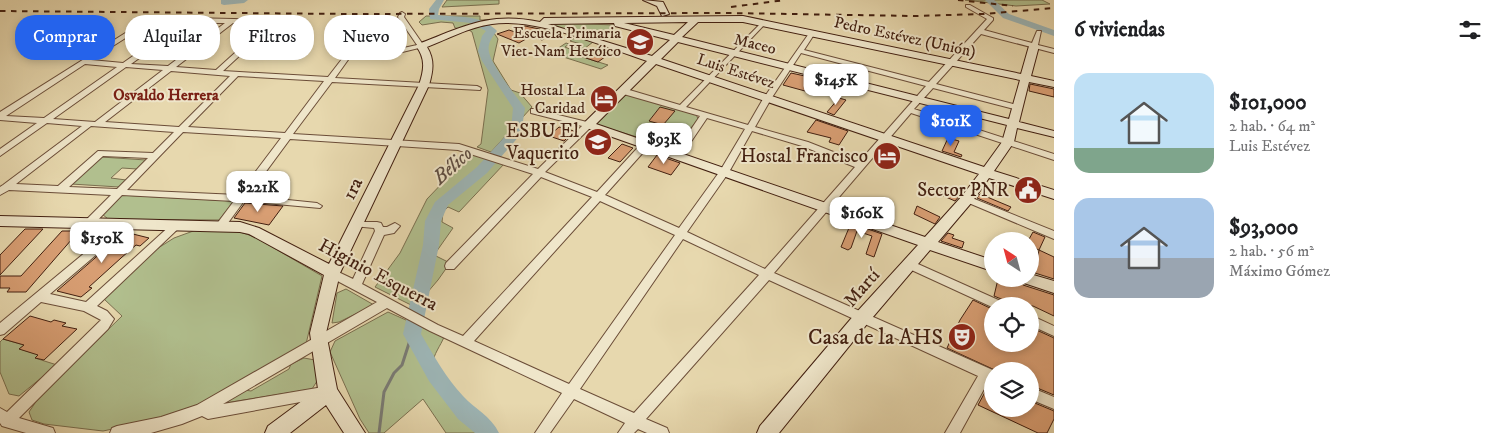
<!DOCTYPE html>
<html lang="es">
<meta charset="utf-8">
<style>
body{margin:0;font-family:"IM FELL DW Pica",serif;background:#f6f6f6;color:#202124;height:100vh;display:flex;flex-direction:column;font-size:19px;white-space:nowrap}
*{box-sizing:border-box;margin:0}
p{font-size:16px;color:#757577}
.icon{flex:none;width:28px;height:28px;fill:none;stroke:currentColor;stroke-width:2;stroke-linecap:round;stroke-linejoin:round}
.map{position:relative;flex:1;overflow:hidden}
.details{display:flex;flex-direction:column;background:#fff;width:450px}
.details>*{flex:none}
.hud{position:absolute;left:15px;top:15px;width:475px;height:45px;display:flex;gap:10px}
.needle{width:32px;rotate:324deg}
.tools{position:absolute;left:984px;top:232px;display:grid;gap:10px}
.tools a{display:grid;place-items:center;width:55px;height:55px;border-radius:50%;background:#fff;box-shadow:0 2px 8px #0003;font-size:25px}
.price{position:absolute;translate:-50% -42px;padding:0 11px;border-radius:10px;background:#fff;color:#222;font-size:16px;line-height:32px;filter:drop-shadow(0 1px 2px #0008)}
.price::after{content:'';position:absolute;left:50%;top:30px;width:15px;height:11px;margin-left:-8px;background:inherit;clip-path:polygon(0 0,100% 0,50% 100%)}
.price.active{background:#2563eb;color:#fff}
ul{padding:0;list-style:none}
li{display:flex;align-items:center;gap:15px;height:125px;padding:0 20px}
li span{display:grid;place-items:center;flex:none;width:140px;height:100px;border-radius:15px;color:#555}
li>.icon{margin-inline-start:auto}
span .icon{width:60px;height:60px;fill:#fffc;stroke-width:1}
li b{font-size:21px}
h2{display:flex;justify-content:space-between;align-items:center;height:60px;padding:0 20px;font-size:21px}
.tag{padding:0 18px;border-radius:20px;background:#fff;box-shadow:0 2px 8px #0003;font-size:18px;line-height:45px}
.tag.active{background:#2563eb;color:#fff}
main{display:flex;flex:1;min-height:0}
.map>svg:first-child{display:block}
</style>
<main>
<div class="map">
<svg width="1054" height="433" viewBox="0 0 1054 433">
<rect width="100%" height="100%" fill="#e7d8ae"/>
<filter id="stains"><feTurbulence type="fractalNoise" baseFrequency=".004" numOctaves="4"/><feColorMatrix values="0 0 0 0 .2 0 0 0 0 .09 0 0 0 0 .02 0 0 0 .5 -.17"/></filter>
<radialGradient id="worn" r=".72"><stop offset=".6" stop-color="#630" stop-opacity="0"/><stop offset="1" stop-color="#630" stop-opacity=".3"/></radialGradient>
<path fill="#b1bf8e" stroke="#7a6f4f" d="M447 0H499V4L442 7Z
M965 0H1042L1050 4 1016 6Z
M426 16H480V20H488L462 29 455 28 453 23 441 22 422 25 419 22Z
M559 23 615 25 598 39 555 28 554 25Z
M488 24 498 39 493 61 511 90 520 93 532 107 491 152 477 147 481 144 488 90 472 32 469 30Z
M576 37 593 42 576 55 608 65 601 69 551 53 566 43 569 44 565 47 572 50 581 44 570 41Z
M628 93 696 114 698 119 678 145 666 146 598 125 596 121 623 94Z
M472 152 505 163 459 212 448 207 443 212 442 222 453 228 434 255 450 263 438 280 415 307 375 287 400 253 427 199Z
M101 157 146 160 137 169 122 168 111 178 126 180 119 187 71 184Z
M120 195 234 201 219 220 108 219 102 214Z
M196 230 237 231 255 237 322 276 306 344 179 415 103 431 44 424 32 420 29 412 39 397 122 316 104 299 155 250 174 238Z
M346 289 374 305 339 322 332 323 337 293Z
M388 312 444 337C441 345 433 355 433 363 433 394 465 411 481 433H446L423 399 384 433H369L360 419 330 352 335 341Z
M3 339 24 345 20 349 33 353H40L35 358 57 365 19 396 9 394 0 372V342Z
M304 358 315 360 319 378 312 389 219 404 245 390 251 391 289 369 291 364Z"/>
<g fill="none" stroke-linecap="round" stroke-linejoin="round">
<path stroke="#797a74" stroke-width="3" d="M379 433 384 392 394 373 402 365 412 334"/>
<path fill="#9db6b7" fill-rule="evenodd" d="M221 0H248L244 3 224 5 221 4Z
M436 0H444L439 9 438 15C459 18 478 14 495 29L497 31C492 37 487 44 489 52 491 65 516 96 525 108L521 134 487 173 448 205 441 221 439 245 421 334C434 356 446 378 463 396 475 409 491 416 499 433H475L458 419 429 381 403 334 423 245 425 221 435 202 477 167 511 130 513 108 482 61 478 51 482 36 486 31 471 23 430 19 429 9Z
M985 0H994L1009 14 1054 30V36L1003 18Z"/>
</g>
<path fill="#d89e73" stroke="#421f10" d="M525 26 549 31 554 33 542 40 531 36 519 43 497 34 509 30 515 32Z
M602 47 613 51 598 62 586 58Z
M791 73 814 78 805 91 783 85Z
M1030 84 1054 89V97L1029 91Z
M839 98 846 100 834 115 827 112Z
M660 107 675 111 663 125 649 121Z
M816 120 848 131 839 145 829 142 831 138 807 132Z
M559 127 574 131 564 141 549 136Z
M948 138 959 141 954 152 962 155 961 157 942 151Z
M622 144 633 148 620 162 608 158Z
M657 155 680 163 671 175 648 167Z
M945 188 961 194 955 201 939 194Z
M980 194 1011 207 1008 211 977 198Z
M245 203 283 206 269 225 234 218Z
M917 206 940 217 935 224 914 214Z
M851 223 882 234 874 257 866 254 872 236 857 231 851 248 848 250 841 247Z
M25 229H43L0 275V255Z
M62 231H79L26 292H7L10 288H0V276H21Z
M125 232 149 238 140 246 136 245 121 258 89 287 92 288 81 297 57 291Z
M1033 232 1045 237 1039 250 1030 246V241H1028Z
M948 233 954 235 952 238 964 242 962 248 941 241Z
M1039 250 1054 257V279L1035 273Z
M998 279H1019L1023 285 1054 295V316L1033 306H1009L1006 301 994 296Z
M973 300 992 309V344H1030V327L1054 338V395L1030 385V371H997L947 348 960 320Z
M30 316 51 322 54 320 66 323 62 326 77 329 44 360 35 358 38 355 19 349 24 345 3 339Z
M990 383 992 384V409H1030V401L1054 411V419L1047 433H1038L978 405Z"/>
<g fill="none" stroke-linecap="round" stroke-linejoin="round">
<defs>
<path id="street" d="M966 5H970L993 18V20L984 30 1032 43 1037 31H1041L1038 45 1054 49V53L981 34 936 84 1021 106V110H1018L933 88 914 109 1054 154V160L911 113 774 273 995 371H992V382L989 380 960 433H945L978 376 769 280 646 419 667 428 669 433H647L638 429 634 433H618L625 423 574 399 550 433H535L562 393 430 331 387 308 223 404 323 387 328 389 330 393 328 397 208 419 202 416 182 424 151 433H110L112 428 117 426 161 417 197 405 377 302 328 276 326 273 328 270 332 269 353 279 375 231 374 228 353 226 352 224 353 222H377L381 223 383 227H387L395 223 400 226 394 233 384 235 362 284 438 325 463 336 592 197 541 177 454 269H446L445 266 446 263 533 174 458 150 290 139 248 196 317 203 322 206 320 208 244 201 225 227 221 228 216 225 234 201 122 195 92 226H84L83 224 84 222 111 195 9 190 0 195V187L3 185 82 126 47 123 0 156V149L37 123 0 120V112L146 20 188 18 276 20V22L223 71 328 77 345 55 349 16 354 17 352 53 390 51 417 45 398 17 400 13 402 12 405 14 404 17 424 46 423 47 390 55 350 57 335 78 477 86 481 88 480 90 332 82 293 134 459 144 538 169 582 126 531 113V109H534L591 123V127L545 172 597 192 642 143H648L649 145 648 147 605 195 679 228 720 171 745 129 707 118 680 158H674L673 156 700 116 620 93V89H626L680 105 763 21 766 23 765 24 686 107 748 125 763 99 810 32 812 31 815 33 804 50 929 82 987 19 966 7ZM149 23H180L123 63 91 60ZM188 23H225L168 66 131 64ZM233 23H268L216 70 176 67ZM801 53 926 86 859 162 808 142 755 127 771 99ZM85 64 117 67 44 118 6 116ZM126 67 163 70 95 122 53 119ZM171 71 230 76 179 127 105 122ZM238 76 324 81 285 133 188 127ZM91 126 174 132 153 153 98 151 58 186 16 184ZM752 131 802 146 855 167 765 269 687 232 729 172ZM183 132 281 138 238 195 127 190ZM103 156 148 158 117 189 69 187ZM600 201 675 235 569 384 474 341ZM683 239 759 275 634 413 580 389Z
M967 196 1054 231V239L964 201 962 199Z
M126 221 130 222 131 224 130 226 50 294 86 302 173 223 177 222 182 225 97 306 107 311 114 319 108 329 19 418 53 428 55 433H26L2 426 0 423V408L7 412 101 320 84 311 41 302 4 334 0 335V323L122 222Z
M909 260 1005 303 1007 306 992 307 905 267 904 264 905 261Z
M1030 315 1054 326V336L1030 325Z
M1030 387 1054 397V409L1030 399Z"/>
<path id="secondary" d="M643 0 663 2 669 14 662 16 657 6Z
M743 16 1021 74 1029 46 1034 43 1039 46 1031 76 1054 81V87L1029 82 1019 122 1054 131V137L1017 128 1014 142 994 171 1054 190V199L989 178 972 202 938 242 992 260V271L930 250 867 324 779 433H757L760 426 855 314 918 245 584 127 582 125 584 123 647 61C605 47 536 17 492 24 469 27 448 39 427 47 435 60 433 71 429 85L340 273 326 333 337 389 365 433H344L326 405 290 433H265L268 426 318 389 310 333 324 275 249 234 240 232 0 226V216L240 222 259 228 329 264 419 85C424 70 426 59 416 46L418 44C463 27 489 11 540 22L544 18ZM688 22 674 35 624 23ZM698 22H743L1020 80 1009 119 682 37ZM614 23 615 26 670 40 652 56 548 24ZM678 42 1007 125 1002 142 984 167 661 59ZM656 64 979 174 962 196 925 237 596 124Z
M1030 274 1054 281V293L1024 283 1021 279H1030Z"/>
</defs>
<use href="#street" stroke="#6b4d38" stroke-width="2"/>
<use href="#secondary" stroke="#421f10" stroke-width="2"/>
<use href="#street" fill="#efe6ca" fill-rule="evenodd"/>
<use href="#secondary" fill="#efe6ca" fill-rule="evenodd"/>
<path stroke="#421f10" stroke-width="2" stroke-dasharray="5.5 5.5" stroke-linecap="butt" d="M958 0 1013 6
M731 7 785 0
M0 11 351 14 728 13 915 16 983 14 1054 8"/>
</g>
<defs>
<symbol id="school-disc" viewBox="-11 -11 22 22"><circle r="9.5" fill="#8f2418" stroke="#efe6ca"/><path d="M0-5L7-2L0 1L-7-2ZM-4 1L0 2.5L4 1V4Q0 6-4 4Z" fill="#fff"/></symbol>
<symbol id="hotel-disc" viewBox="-11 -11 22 22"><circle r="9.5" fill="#8f2418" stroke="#efe6ca"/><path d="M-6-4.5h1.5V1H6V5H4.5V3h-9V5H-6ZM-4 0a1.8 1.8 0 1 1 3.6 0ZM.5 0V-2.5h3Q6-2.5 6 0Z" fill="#fff"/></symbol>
<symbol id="civic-disc" viewBox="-11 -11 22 22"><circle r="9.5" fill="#8f2418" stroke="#efe6ca"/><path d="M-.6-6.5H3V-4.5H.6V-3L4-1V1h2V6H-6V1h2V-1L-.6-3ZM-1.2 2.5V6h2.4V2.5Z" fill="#fff"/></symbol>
<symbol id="theatre-disc" viewBox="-11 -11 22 22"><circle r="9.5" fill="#8f2418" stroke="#efe6ca"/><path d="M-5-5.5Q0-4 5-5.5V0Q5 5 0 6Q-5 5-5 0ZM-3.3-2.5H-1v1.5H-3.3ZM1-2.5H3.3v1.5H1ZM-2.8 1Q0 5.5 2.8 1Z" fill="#fff"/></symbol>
</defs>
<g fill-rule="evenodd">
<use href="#school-disc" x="624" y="26" width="32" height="32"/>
<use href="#hotel-disc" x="588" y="83" width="32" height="32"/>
<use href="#school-disc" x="582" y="126" width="32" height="32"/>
<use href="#hotel-disc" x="871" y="140" width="32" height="32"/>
<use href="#civic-disc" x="1012" y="174" width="32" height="32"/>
<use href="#theatre-disc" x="946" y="321" width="32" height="32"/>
</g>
<g text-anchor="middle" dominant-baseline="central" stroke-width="4" stroke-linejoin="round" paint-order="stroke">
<g font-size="16" fill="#421f10" stroke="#efe6ca" text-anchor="end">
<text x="621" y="33">Escuela Primaria<tspan x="621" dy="18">Viet-Nam Heróico</tspan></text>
<text x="585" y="90">Hostal La<tspan x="585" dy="18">Caridad</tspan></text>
</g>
<g font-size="16" fill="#421f10" stroke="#efe6ca">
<text transform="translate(905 37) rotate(12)">Pedro Estévez (Unión)</text>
<text transform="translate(755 44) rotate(14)">Maceo</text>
<text transform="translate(736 71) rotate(18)">Luis Estévez</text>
</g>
<g font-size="16" font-weight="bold" fill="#7a1f14" stroke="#efe6ca">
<text x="166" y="95">Osvaldo Herrera</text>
</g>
<g font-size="19" fill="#421f10" stroke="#efe6ca" text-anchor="end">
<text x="579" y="131">ESBU El<tspan x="579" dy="22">Vaquerito</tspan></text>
<text x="868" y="156">Hostal Francisco</text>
<text x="1009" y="190">Sector PNR</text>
</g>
<g font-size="19" fill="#421f10" stroke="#efe6ca">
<text transform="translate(353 189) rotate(-64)">1ra</text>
<text transform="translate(378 275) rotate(28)">Higinio Esquerra</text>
<text transform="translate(862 288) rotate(-49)">Martí</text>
</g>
<g font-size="20" font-style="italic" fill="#5d4c42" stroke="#efe6ca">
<text transform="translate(453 166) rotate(-41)">Bélico</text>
</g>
<g font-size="22" fill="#421f10" stroke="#efe6ca" text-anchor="end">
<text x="943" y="337">Casa de la AHS</text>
</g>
</g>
<rect width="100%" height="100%" filter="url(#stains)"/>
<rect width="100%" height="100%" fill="url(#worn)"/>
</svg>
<div class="tools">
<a><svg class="needle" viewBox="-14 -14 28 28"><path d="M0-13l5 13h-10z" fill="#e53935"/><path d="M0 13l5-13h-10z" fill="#757577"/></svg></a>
<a><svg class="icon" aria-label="locate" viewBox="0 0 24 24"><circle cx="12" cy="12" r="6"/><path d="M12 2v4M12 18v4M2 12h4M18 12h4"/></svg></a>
<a><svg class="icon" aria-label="layers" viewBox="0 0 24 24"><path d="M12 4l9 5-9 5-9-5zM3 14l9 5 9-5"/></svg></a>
</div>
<b class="price" style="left:836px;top:106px">$145K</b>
<b class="price active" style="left:951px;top:147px">$101K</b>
<b class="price" style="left:664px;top:165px">$93K</b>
<b class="price" style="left:258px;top:213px">$221K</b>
<b class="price" style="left:862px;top:239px">$160K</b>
<b class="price" style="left:102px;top:264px">$150K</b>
<div class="hud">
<a class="tag active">Comprar</a>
<a class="tag">Alquilar</a>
<a class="tag">Filtros</a>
<a class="tag">Nuevo</a>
</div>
</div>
<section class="details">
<h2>6 viviendas<svg class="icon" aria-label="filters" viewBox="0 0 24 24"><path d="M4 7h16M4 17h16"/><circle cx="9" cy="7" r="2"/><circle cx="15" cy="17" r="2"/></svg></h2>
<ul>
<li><span style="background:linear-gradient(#bfe0f5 75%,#7fa58c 0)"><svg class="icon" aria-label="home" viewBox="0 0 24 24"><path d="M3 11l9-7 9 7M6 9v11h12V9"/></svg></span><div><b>$101,000</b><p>2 hab. · 64 m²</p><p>Luis Estévez</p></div></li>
<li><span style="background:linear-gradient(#a9c7e8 60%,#9aa5b1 0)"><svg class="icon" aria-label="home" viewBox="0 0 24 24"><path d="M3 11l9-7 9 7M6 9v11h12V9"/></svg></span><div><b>$93,000</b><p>2 hab. · 56 m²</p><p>Máximo Gómez</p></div></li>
</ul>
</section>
</main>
